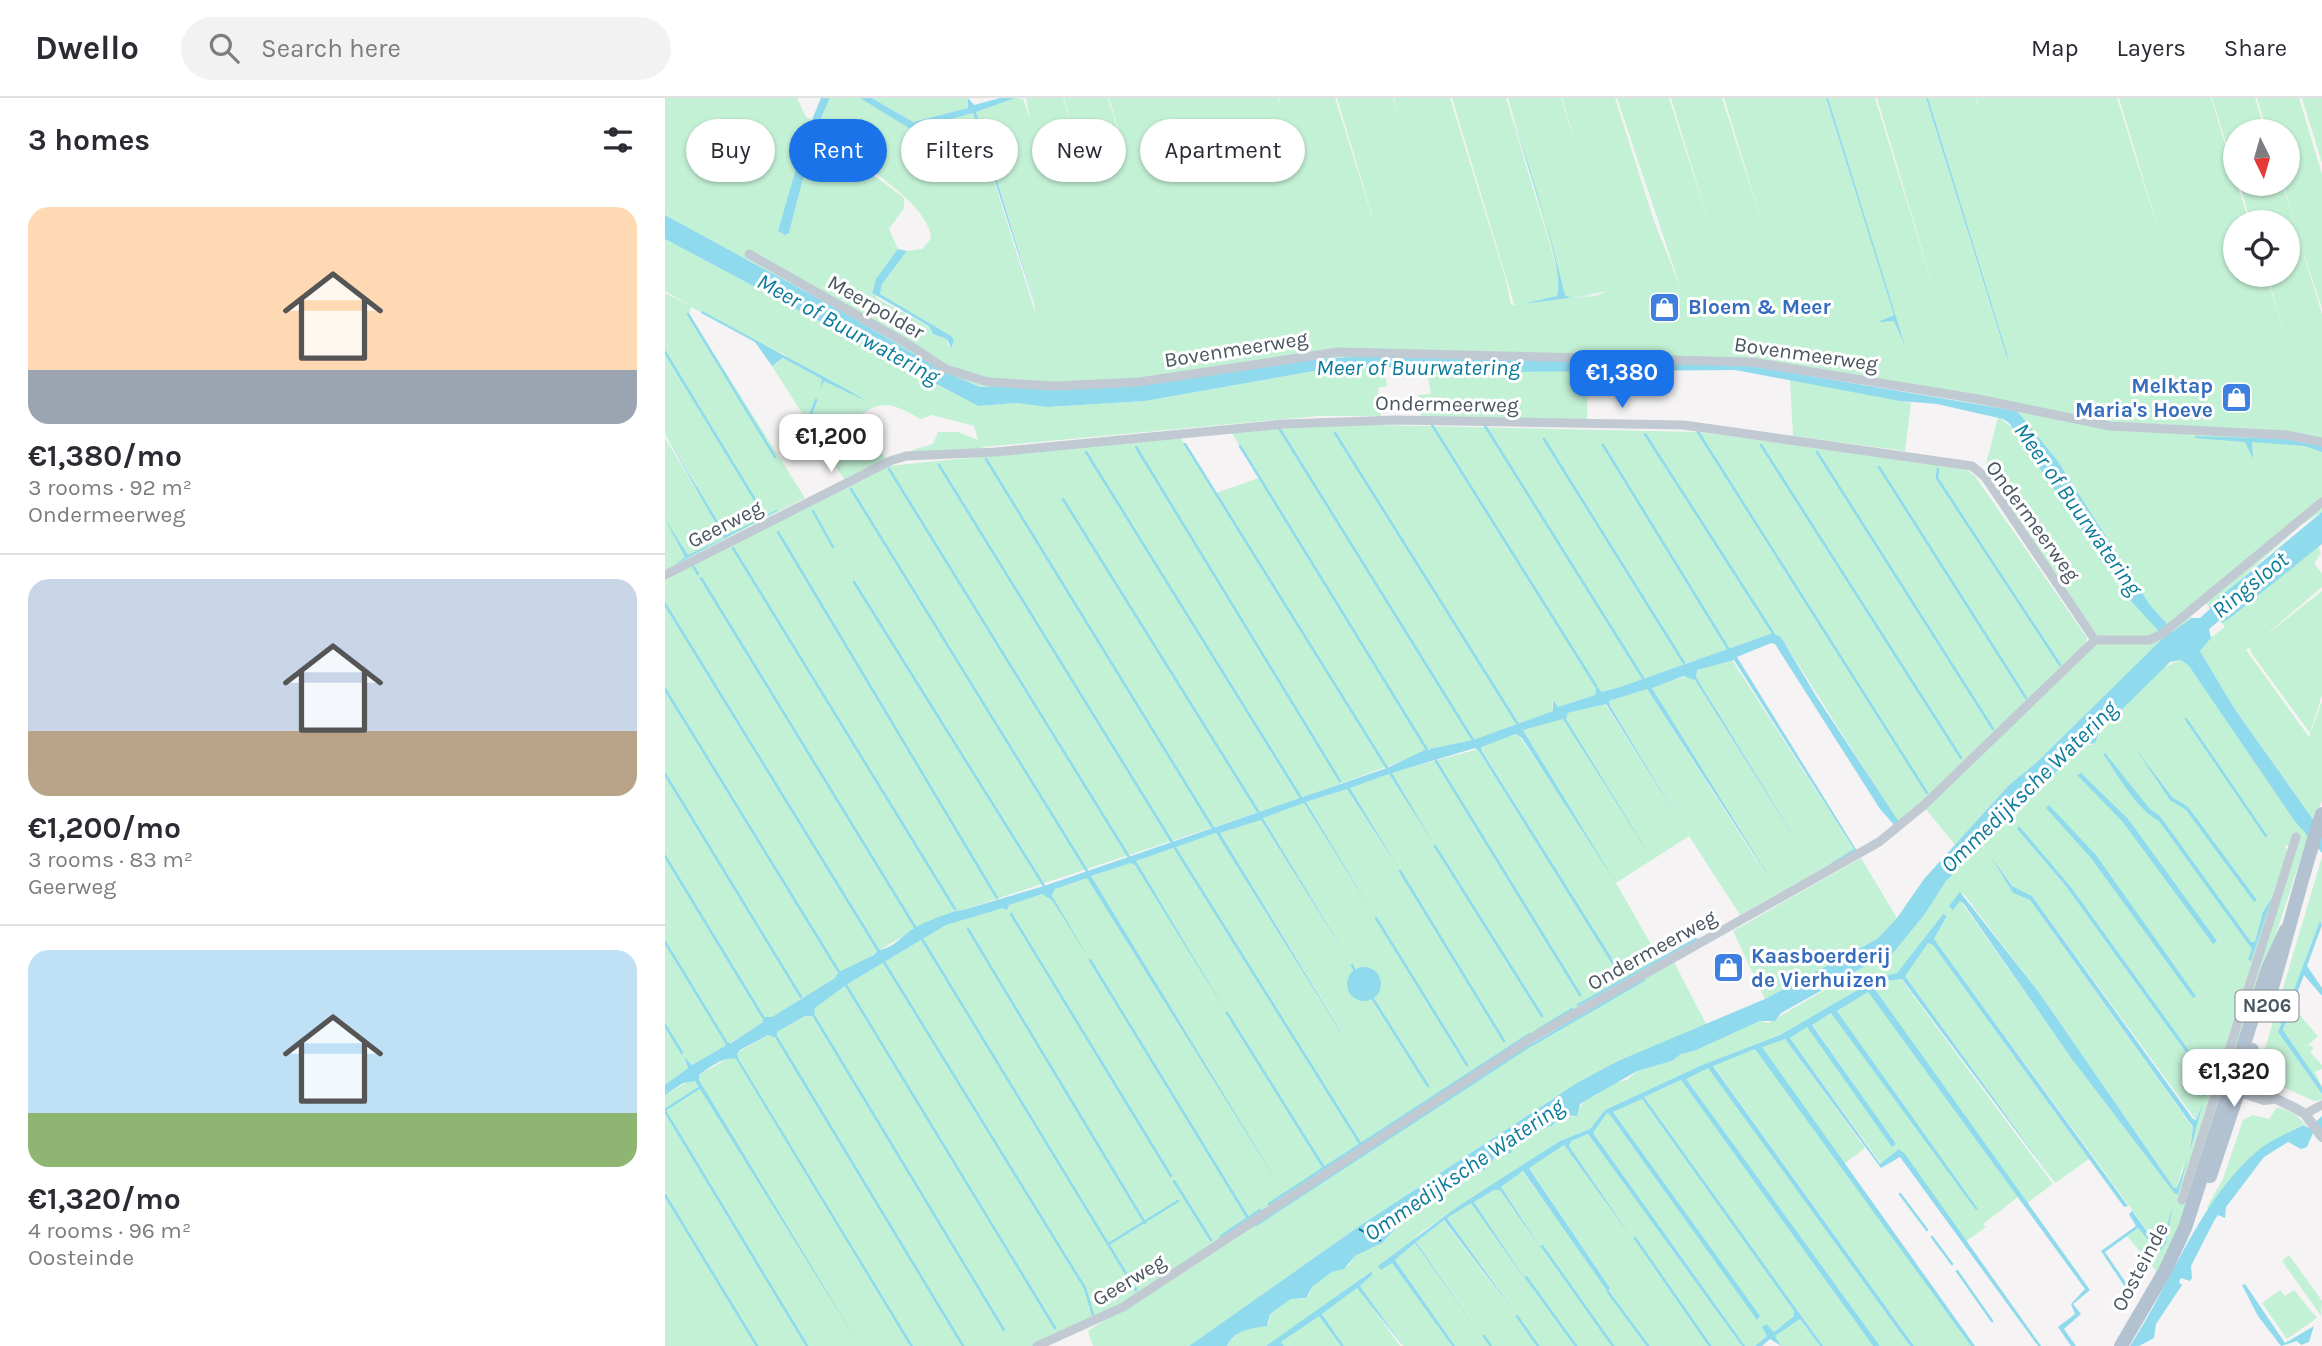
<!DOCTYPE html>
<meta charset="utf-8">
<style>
body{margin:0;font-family:Karla,sans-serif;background:#f2f2f3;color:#2b2b33;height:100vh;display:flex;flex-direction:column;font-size:26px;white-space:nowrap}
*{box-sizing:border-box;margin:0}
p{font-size:23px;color:#7c7c81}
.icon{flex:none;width:38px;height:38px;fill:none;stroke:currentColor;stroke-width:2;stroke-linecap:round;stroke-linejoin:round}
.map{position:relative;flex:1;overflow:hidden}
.sheet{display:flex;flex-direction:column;background:#fff;width:665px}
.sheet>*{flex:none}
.banner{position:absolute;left:21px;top:21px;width:665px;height:63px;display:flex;gap:14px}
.needle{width:46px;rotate:175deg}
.buttons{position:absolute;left:1558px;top:21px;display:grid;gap:14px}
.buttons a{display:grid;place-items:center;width:77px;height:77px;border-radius:50%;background:#fff;box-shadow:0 2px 5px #0004;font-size:35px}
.price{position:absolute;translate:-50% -60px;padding:0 16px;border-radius:14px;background:#fff;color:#222;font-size:23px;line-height:46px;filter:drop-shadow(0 2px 4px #0008)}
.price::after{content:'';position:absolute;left:50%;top:42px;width:21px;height:16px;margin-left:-10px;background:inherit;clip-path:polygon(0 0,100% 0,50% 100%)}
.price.on{background:#1a73e8;color:#fff}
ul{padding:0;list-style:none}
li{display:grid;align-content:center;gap:14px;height:371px;padding:0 28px}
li+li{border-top:2px solid #e1e1e2}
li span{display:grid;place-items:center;height:217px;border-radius:21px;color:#555}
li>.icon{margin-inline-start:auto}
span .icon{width:126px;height:126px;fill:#fffc;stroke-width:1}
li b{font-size:30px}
h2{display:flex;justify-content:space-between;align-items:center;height:84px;padding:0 28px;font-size:30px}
.pill{padding:0 24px;border-radius:32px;background:#fff;box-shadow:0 2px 5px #0004;font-size:24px;line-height:63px}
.pill.on{background:#1a73e8;color:#fff}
header{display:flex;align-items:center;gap:42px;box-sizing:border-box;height:98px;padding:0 35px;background:#fff;border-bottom:2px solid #e1e1e2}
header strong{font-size:33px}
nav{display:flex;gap:38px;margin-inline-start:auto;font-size:24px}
.search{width:490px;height:63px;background:#f2f2f3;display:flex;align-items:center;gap:18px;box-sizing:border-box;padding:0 24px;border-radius:38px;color:#7c7c81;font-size:26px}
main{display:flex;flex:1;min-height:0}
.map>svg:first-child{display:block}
</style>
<header>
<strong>Dwello</strong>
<div class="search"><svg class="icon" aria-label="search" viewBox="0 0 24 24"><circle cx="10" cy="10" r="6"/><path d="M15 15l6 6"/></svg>Search here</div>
<nav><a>Map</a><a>Layers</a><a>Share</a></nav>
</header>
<main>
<section class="sheet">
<h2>3 homes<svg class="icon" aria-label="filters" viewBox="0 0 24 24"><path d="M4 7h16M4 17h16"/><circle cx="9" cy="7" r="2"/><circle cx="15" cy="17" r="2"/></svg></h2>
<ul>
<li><span style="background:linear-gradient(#ffd9b3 75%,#9aa5b1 0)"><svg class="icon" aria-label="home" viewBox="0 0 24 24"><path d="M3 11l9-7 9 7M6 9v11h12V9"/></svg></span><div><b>€1,380/mo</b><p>3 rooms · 92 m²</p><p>Ondermeerweg</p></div></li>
<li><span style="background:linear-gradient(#c9d6e8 70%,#b9a48a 0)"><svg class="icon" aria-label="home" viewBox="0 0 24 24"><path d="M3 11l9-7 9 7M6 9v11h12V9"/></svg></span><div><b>€1,200/mo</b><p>3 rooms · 83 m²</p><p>Geerweg</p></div></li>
<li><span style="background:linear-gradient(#bfe0f5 75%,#8fb573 0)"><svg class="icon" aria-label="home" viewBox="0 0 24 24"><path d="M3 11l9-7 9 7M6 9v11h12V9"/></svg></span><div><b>€1,320/mo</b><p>4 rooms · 96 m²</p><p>Oosteinde</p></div></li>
</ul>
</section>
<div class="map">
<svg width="1657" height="1248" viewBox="0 0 1657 1248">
<rect width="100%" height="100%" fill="#f5f3f3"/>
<path fill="#c3f1d5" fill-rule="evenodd" d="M0 0H132L141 19 147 22 114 132 124 135 150 34 165 0H195L248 32 308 15 371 217 369 203 311 14 350 0 358 1 365 21 361 0H398L408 30 399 0H443L466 74 444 0H613L617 12 614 0H670L716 147 672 0H728L735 22 729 0H785L841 182 846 207 853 206H849L787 0H841L892 171 894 197 882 201 884 202 930 198 943 193 906 200 900 197 843 0H896L912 51 897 0H950L989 123 1016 191 952 0H1004L1045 129 1006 0H1057L1099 131 1059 0H1161L1204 138 1163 0H1210L1273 205 1212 0H1261L1342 262 1263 0H1310L1315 14 1311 0H1452L1499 150 1454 0H1546L1584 124H1570V177H1601L1624 250 1602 177H1622V124H1586L1574 86H1617L1631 128 1618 86H1622V33H1602L1592 0H1634L1657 76V211L1632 134 1657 216V414L1637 426 1549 505 1544 508 1541 505 1525 518 1527 520 1504 536 1499 530 1502 526 1485 507 1392 362 1352 313 1103 268 876 261 695 258 634 263 458 289H315L278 273 178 214 0 117ZM159 40C187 60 266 105 266 141L257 151 242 153 217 186 215 196 289 242 283 249 282 241 268 236 264 228 213 201 207 192 233 151 224 131 239 110V100Z
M207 0H303L305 6 303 10 248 24Z
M1547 0H1590L1600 33H1570V74Z
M1637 0H1657V65Z
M0 141 313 308 351 305 383 309 480 303 649 273 719 269 722 288 713 290 716 318H654L318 349 314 353 245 356 247 352 268 346 273 334H293L313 342 309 328 267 317 256 321C226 305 219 300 190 320L221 361 179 381 107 268 122 258 26 209 24 216 140 400 0 472V340L31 391 32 388 0 336V195L24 207 0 193Z
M761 269 812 274 923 272 922 322 757 319 753 297 766 296Z
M1125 281 1246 305 1240 353 1128 338Z
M1333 319 1349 331 1465 502 1495 534 1487 538H1433L1420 520 1319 374Z
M665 326 1033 334 1299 370 1310 378 1422 540 1420 546 1234 726 1116 539 1108 535 955 589 937 594 930 589V597L893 609 887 602 888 613 808 642 759 655 636 700 298 812C287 810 223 846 212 854 201 862 188 873 174 875L170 880 34 964 27 967 19 960 23 970 0 987V482L223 368 515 339 551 395 594 380 567 335Z
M1653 448 1656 455 1649 466 1657 475V489L1595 542 1657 493V597L1645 635 1585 553 1586 549 1581 552 1644 639 1657 603V703L1648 721 1569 610 1535 553 1540 544 1560 529 1557 525Z
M1499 539 1372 664 1344 687 1290 747 1260 710 1431 546Z
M1067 562 1189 751 1187 754 1075 817 1024 738 951 785 995 862 843 949 447 1213 368 1248H0V997L103 937 111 939 112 934 140 918H149V910L181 887 281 827 377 796 387 799 390 791 551 735 696 965 555 735 596 722 687 867 598 720 639 705 708 815 641 704 682 691 733 771 684 690 724 676 768 745 726 675 813 651 955 877 816 650 818 647 853 636 916 729 858 632 898 620 960 720 901 621 903 615 940 606 1021 734 945 608 944 603 982 591 1110 791 988 593V588L1023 578 1030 582 1148 769 1031 579 1032 572Z
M1516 562 1524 568 1643 738 1564 980H1559L1626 749 1620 747 1623 757 1544 999 1515 1103 1553 995 1558 994 1514 1131 1492 1174 1462 1138 1473 1130 1490 1150 1499 1148 1508 1108 1498 1144 1492 1146 1269 841 1282 819 1278 816 1232 875 1215 879 1115 937 1037 967 940 1012 925 1031 895 1043 755 1135 727 1165 787 1248H738L695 1188 707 1177 706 1173 611 1243 601 1248H562C568 1236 586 1227 599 1229L604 1225 605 1216 626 1201H638L644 1197 647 1189 667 1174 683 1168 690 1158 717 1145 736 1125 789 1088 817 1074 832 1057 843 1056 851 1043 872 1031 887 1028 896 1017 909 1019 921 1000 931 998 945 986 962 982 972 973 1007 963 1016 956 1029 953 1095 923 1103 925 1206 865 1224 860 1260 816 1281 783 1418 647H1427L1434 634 1497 570ZM1354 729 1406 789 1541 976H1544L1551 962 1537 998 1541 982 1400 787 1352 731ZM1324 756 1347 788 1367 798 1531 1022 1536 1006 1523 1052 1528 1030 1365 802 1348 795ZM1297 794 1373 893 1509 1090H1512L1520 1060 1513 1096H1510L1406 960 1295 802Z
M1657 759V824L1613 934 1657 996V1002L1649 1003 1601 981 1594 971Z
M1196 760 1232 820 1212 841 1100 901 1068 833Z
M1263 845 1268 847 1424 1061 1390 1085 1239 877Z
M1009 864 1042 928 953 963 887 1001 693 1129 524 1248H428L423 1233 862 949Z
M1236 881 1388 1086 1362 1105 1209 890 1219 883Z
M1203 894 1353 1099 1318 1126 1321 1129 1300 1144 1235 1051 1216 1066 1125 940 1142 929 1227 1048 1231 1047 1147 926 1166 914 1313 1111 1172 913Z
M1627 908 1653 938 1641 949 1646 947 1648 951 1645 954 1657 967V971L1650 974 1657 989 1618 934Z
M1120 941 1200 1050 1179 1066 1096 948Z
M1090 950 1306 1248H1249L1048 967Z
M1043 969 1245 1248H1215L1020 980Z
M1016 982 1208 1248H1158L979 999Z
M977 1001 1129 1213 1130 1218 1109 1234 1101 1227 1102 1238 1090 1248H1080L928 1035 942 1015 945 1017 1092 1221 1094 1218 948 1014Z
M1612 1009 1629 1015 1643 1029 1638 1026 1591 1054 1573 1072 1544 1112 1542 1109 1558 1081 1578 1022 1588 1017 1604 1021Z
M923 1036 1077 1248H790L730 1162 750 1145 819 1239 751 1144 778 1122 852 1219 782 1120 806 1104 866 1189 809 1104 829 1092H835L877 1151 836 1089 857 1073 944 1193 945 1190 864 1069 899 1047 969 1142 904 1048 906 1043Z
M1624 1157 1657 1203 1656 1218 1617 1163Z
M693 1189 735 1248H679L657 1216Z
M1615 1192 1620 1198 1629 1192 1652 1220 1622 1241 1597 1205Z
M654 1217 676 1248H619L616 1244Z
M1135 1221 1155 1248H1116L1110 1238Z"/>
<path fill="#90daee" d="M156 0H165L150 34 124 135 120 137 113 133 141 36Z
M195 0H207L248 24 303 10V0L309 7 335 0H350L311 14 373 217 308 15 247 32Z
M841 0 884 134 900 197 906 200 943 195 858 206 892 198C902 171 852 35 841 0Z
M1161 0H1163L1240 248 1229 223 1213 224 1229 217Z
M1261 0H1263L1342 256 1343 263Z
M0 117 178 214 278 273 315 289H458L634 263 695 258 876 261 1075 266 1352 313 1392 362 1485 507 1502 526 1499 530 1504 536 1527 520H1535L1545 511 1544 508 1657 414V446L1565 520 1557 525 1555 522 1544 531 1546 540 1535 553 1569 610 1657 734V755L1629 722 1524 568 1516 562 1505 564 1434 634 1430 645 1418 647 1281 783 1260 816 1224 860 1206 865 1116 915 1110 923H1095L1029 953 1016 956 1007 963 972 973 915 1006 912 1018 896 1017 887 1028 872 1031 851 1043 846 1055 832 1057 819 1072 789 1088 736 1125 717 1145 690 1158 679 1171 667 1174 647 1189 641 1200 626 1201 605 1216 602 1228C588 1230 569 1232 562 1248H524L693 1129 912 985 953 963 1100 901 1212 841 1232 820 1259 781 1344 687 1372 664 1499 539 1465 502 1344 325 1338 321 1272 306 1235 303 1070 272 812 274 751 268 649 273 480 303 383 309 351 305 313 308 0 141Z
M233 151 242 153 217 186 215 196 286 238 289 242 286 250 282 241 268 236 264 228 207 195 211 181Z
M37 213 183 292 201 303 159 283 155 292 157 281 118 260 107 268 90 244 36 215Z
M0 336 61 437 95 421 98 415 101 417 114 411 112 413 9 467 20 459 0 421 23 457 59 440Z
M1530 338 1621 341 1653 346 1657 348V354L1640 348 1587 344 1588 361 1580 344 1530 340Z
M1108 535 1116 539 1151 598 1234 724 1231 729 1215 711 1110 546 1106 545 1072 559 1192 753 1127 790 1189 751 1069 562 1032 572 1031 579 1148 769 1030 582 1019 578 987 590 1111 790 982 591 944 603 945 608 1021 734 941 606 903 615 901 621 987 761 898 621 858 632 951 785 857 640 851 636 816 649 817 653 946 859 954 877 814 653 810 650 727 675 770 748 724 676 685 690 735 773 682 691 641 704 711 820 639 705 598 720 687 867 596 722 555 735 697 968 551 735 471 763 563 917 470 767 466 765 426 778 617 1092 422 780 390 791 387 798 425 862 387 802 377 796 344 807 342 812 338 810 281 827 181 887 150 910 149 918H140L112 934V940L103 937 75 952 72 956 74 962 248 1248H245L71 961C58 958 44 970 34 977V982L195 1248 30 983 18 985 0 997V987L23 970 19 959 27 967 60 948 61 944 66 945 98 924V919H107L170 880 174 874 209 857 213 852C229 851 238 836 251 829 258 825 291 811 298 812L379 788 722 670 760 652 764 654 765 651 808 642 888 613V602L893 609 930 597 931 588 937 594 955 589Z
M1470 650 1507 699 1523 709 1592 802 1589 804 1521 712 1505 702Z
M1440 655 1485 711 1495 718 1586 844H1590L1598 814 1607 800 1586 863 1583 862 1587 851 1494 723C1471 711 1453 677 1438 656Z
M1416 675 1463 721 1552 843 1548 846 1457 723 1412 677Z
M1384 707 1431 757 1531 898 1528 900 1426 760 1381 710Z
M1354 728 1406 789 1541 976H1544L1549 962H1551L1540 998 1536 999 1541 982 1400 787 1352 731Z
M1324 756 1347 788 1367 798 1528 1021 1531 1022 1538 1005 1525 1053 1528 1029 1365 802 1348 795Z
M1295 794 1373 893 1509 1090H1512L1523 1060 1513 1096H1510L1406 960 1299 806 1295 803 1288 812 1284 808Z
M1278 816 1282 818 1269 841 1463 1108 1459 1109 1268 847 1263 845 1240 878 1390 1085 1237 881 1219 883 1209 890 1425 1192 1408 1206 1416 1216 1399 1231 1411 1248H1406L1393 1229 1410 1216 1406 1206 1420 1191 1203 894 1172 913 1313 1111 1311 1112 1166 915 1147 927 1231 1046 1227 1049 1142 929 1125 940 1215 1066 1234 1051 1240 1056 1376 1248H1373L1235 1059 1216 1070 1120 941 1097 949 1310 1248H1306L1090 951 1048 968 1249 1248H1245L1043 970 1021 981 1215 1248H1208L1016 982 979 999 1158 1248H1155L1135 1221 1110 1238 1116 1248 1105 1241 1097 1248H1090L1102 1238 1097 1229 1101 1226 1109 1234 1129 1218V1213L977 1001 948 1014 1095 1218 1092 1222 945 1017 942 1015 928 1035 1080 1248H1077L923 1036 906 1043 904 1048 970 1144 899 1047 864 1070 945 1190 943 1194 858 1073 836 1089 878 1153 835 1092H829L809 1104 867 1191 806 1105 782 1120 852 1218 779 1122 751 1144 819 1241 750 1145 730 1162 790 1248H787L727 1165 716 1172 713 1168 795 1107 895 1043 925 1031 940 1012 1037 967 1115 937 1215 879 1232 875Z
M1655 823 1657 827 1642 868 1657 890V898L1639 877 1618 932 1657 989V996L1613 934Z
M682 886a17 17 0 1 1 34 0a17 17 0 1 1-34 0Z
M1657 1018V1030L1648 1035 1642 1049 1636 1051 1623 1044 1599 1059 1561 1109 1560 1120 1553 1117 1549 1123 1526 1168 1527 1180 1525 1183 1516 1180 1514 1184 1517 1187 1491 1226 1489 1240 1474 1248H1465C1506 1185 1534 1104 1591 1054 1605 1042 1622 1036 1638 1027L1644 1030Z
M1508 1107 1501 1145 1496 1152 1490 1150 1473 1130 1440 1154 1470 1198 1468 1201 1436 1153 1471 1128 1464 1116 1467 1113 1490 1144 1497 1146Z
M707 1173V1177L695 1188 738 1248 692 1190 657 1216 679 1248H676L654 1218 616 1244 619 1248H601Z
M1580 1186 1620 1245 1649 1228 1644 1244 1636 1247 1632 1243 1616 1248 1593 1218 1577 1187Z"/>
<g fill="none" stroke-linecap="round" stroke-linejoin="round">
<path stroke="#90daee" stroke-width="2.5" d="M23 216 110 359
M0 254 98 415
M146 316 151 302
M767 327 931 588
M820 328 978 580
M614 330 808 642
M1033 334 1262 695
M670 335 852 625
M980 336 1108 535
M879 341 1019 565
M520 346 722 670
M938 347 1064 552
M1096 347 1296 660
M575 348 764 655
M471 349 675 683
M421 354 636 700
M1152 354 1328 631
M321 361 548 730
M274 367 507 744
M1214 369 1361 600
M224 371 464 759
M1273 371 1272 380 1395 567
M186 391 422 773
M398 401 594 715
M148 413 168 449
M113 434 332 800
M68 450 290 811
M28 468 33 476
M36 480 250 829
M189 484 379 788
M0 506 213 852
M0 591 174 874
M1521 621 1601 738
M771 663 915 897
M0 676 136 899
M770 748 877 918
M510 750 696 1047
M0 758 98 919
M735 773 839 943
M346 816 506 1078
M711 820 802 967
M303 831 480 1125
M257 841 471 1192
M0 844 61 944
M425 862 583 1120
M219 864 420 1190 428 1217
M687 867 689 871
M181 887 390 1230
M708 901 763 988
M913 907 1031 841
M562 915 659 1070
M149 918 339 1232
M0 927 17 955
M871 933 907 911
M112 940 298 1248
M0 1012 34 990
M0 1013 142 1248
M509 1083 546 1142
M1235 1096 1262 1132
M0 1097 92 1248
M604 1106 865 936
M591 1127 863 949 979 882
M556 1138 595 1112
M1267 1139 1287 1166
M970 1140 1045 1248
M445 1145 513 1103
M877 1148 948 1248
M1292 1173 1327 1223
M861 1179 911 1248
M943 1194 983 1248
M852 1218 873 1248
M819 1238 826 1248"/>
<path stroke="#0c7c9b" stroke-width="2" stroke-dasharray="9 7" stroke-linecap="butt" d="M694 1131 716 1143"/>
<path stroke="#c1cad2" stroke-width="9" d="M84 156 241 245 281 271 323 284 391 288 474 284 673 254 1087 264 1313 301 1445 328 1622 337 1657 344
M0 477 225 363 241 358 331 354 619 326 731 322 1019 327 1307 368 1320 379 1430 542
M1640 1016 1657 1007
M1517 1102 1631 739
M372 1248 458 1209 870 938 1214 744 1258 708 1430 542H1484L1497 536 1657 404"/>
<path stroke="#c1cad2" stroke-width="10" d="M1570 986 1577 984 1632 1011 1640 1016 1657 1039
M1569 992 1599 1002 1608 1001"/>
<path stroke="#b3c2d1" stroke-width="14" d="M1599 916C1620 849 1635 782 1657 716
M1545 1078 1587 952
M1456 1248 1500 1173 1520 1130 1603 871 1621 832"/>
</g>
<defs>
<symbol id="shop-square" viewBox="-11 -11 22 22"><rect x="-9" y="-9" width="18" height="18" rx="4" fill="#3f7fe0" stroke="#fff"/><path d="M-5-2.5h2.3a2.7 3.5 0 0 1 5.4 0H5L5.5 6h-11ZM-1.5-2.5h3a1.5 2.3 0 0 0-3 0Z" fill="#fff"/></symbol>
</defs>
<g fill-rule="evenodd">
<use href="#shop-square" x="982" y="192" width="35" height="35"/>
<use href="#shop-square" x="1554" y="282" width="35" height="35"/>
<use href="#shop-square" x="1046" y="852" width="35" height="35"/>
</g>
<g text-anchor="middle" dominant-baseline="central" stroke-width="6" stroke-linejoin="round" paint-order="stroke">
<rect fill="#fff" stroke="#808990" stroke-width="2" x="1570.5" y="892.5" width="63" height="31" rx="5"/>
<g font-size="19" font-weight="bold" fill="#4a5661">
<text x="1602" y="908">N206</text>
</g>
<g font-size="21" fill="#4a5661" stroke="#fff">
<text transform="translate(211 209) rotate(30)">Meerpolder</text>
<text transform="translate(571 251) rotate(-9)">Bovenmeerweg</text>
<text transform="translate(1141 256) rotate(8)">Bovenmeerweg</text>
<text transform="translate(782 306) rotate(1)">Ondermeerweg</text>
<text transform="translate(1368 423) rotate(54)">Ondermeerweg</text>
<text transform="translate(60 426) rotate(-27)">Geerweg</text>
<text transform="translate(987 852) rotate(-29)">Ondermeerweg</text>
<text transform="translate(1475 1169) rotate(-62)">Oosteinde</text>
<text transform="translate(464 1182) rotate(-31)">Geerweg</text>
</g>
<g font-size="21" font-weight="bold" fill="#366cbe" stroke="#fff" text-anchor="start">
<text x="1023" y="209">Bloem &amp; Meer</text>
<text x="1548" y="288" text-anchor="end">Melktap<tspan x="1548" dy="24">Maria's Hoeve</tspan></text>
<text x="1086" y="858">Kaasboerderij<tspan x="1086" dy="24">de Vierhuizen</tspan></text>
</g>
<g font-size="23" font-style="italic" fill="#0c7c9b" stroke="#fff">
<text transform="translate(183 231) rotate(29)">Meer of Buurwatering</text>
<text x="753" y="269">Meer of Buurwatering</text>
<text transform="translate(1413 411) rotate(55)">Meer of Buurwatering</text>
<text transform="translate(1585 487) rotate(-39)">Ringsloot</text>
<text transform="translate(1364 689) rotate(-44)">Ommedijksche Watering</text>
<text transform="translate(799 1072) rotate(-34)">Ommedijksche Watering</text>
</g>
</g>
</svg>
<div class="buttons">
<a><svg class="needle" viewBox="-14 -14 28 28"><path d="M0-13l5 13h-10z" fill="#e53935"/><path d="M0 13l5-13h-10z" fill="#7c7c81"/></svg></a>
<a><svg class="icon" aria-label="locate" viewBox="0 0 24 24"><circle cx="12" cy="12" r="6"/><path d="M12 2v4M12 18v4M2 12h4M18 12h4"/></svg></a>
</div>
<b class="price on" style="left:957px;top:312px">€1,380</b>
<b class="price" style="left:166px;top:376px">€1,200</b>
<b class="price" style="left:1569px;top:1011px">€1,320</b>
<div class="banner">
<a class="pill">Buy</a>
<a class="pill on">Rent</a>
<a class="pill">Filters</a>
<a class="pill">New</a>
<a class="pill">Apartment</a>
</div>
</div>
</main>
